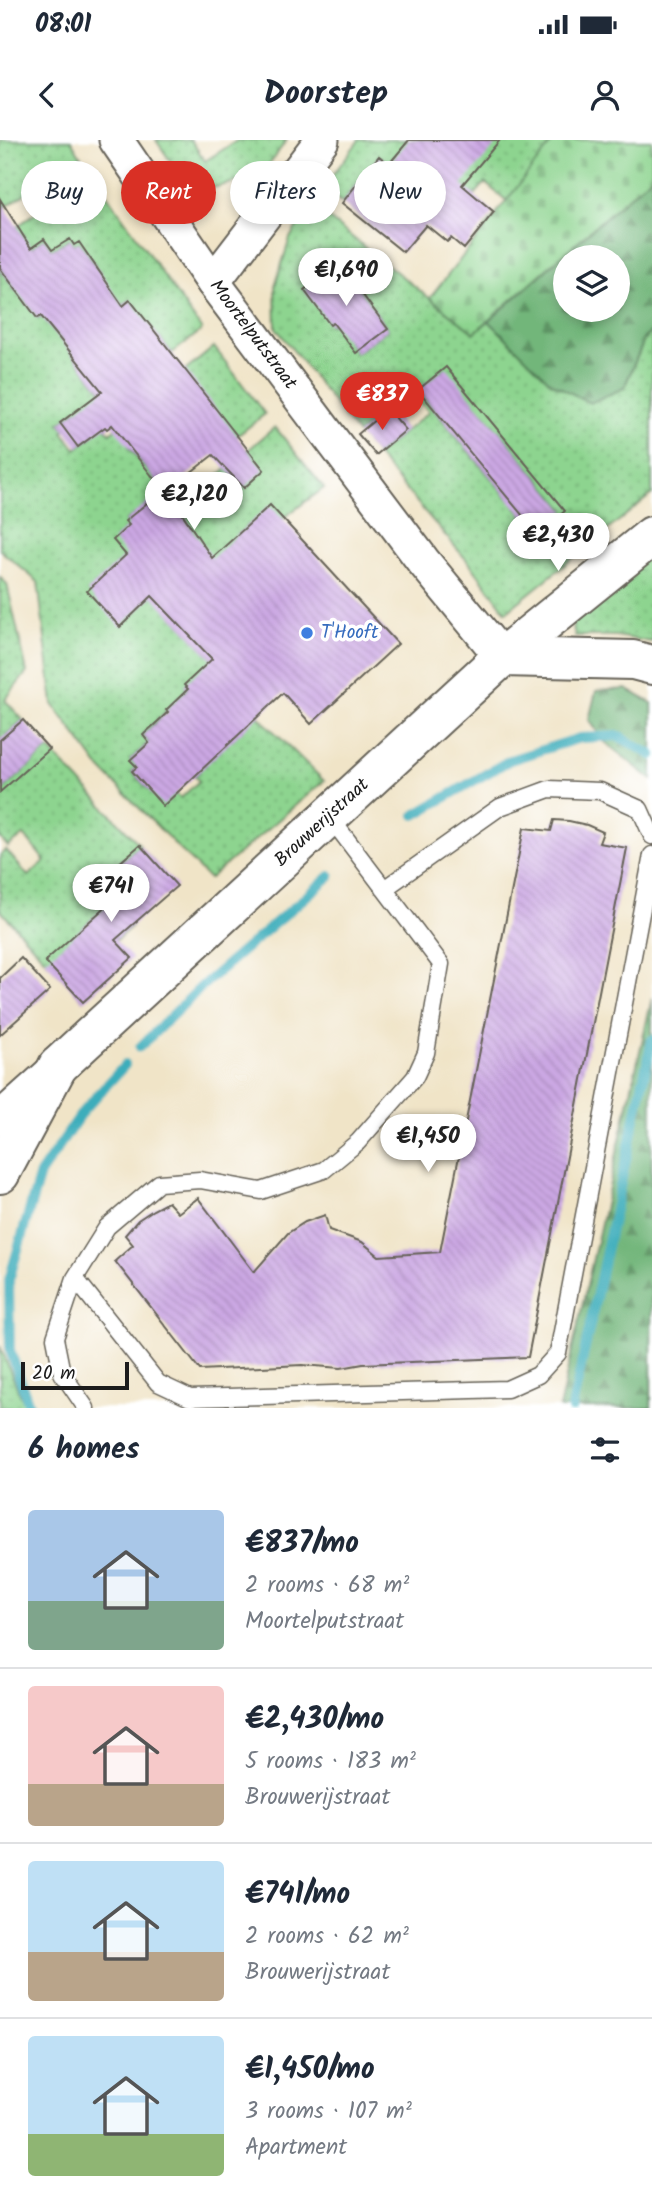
<!DOCTYPE html>
<meta charset="utf-8">
<style>
body{margin:0;font-family:Kalam,sans-serif;background:#f2f2f3;color:#1f2937;height:100vh;display:flex;flex-direction:column;font-size:26px;white-space:nowrap}
*{box-sizing:border-box;margin:0}
p{font-size:23px;color:#747a83}
.icon{flex:none;width:38px;height:38px;fill:none;stroke:currentColor;stroke-width:2;stroke-linecap:round;stroke-linejoin:round}
.map{position:relative;height:1268px;overflow:hidden}
.side{display:flex;flex-direction:column;background:#fff;flex:1}
.side>*{flex:none}
.top-card{position:absolute;left:21px;top:21px;width:611px;height:63px;display:flex;gap:14px}
.tools{position:absolute;left:553px;top:105px;display:grid;gap:14px}
.tools a{display:grid;place-items:center;width:77px;height:77px;border-radius:50%;background:#fff;box-shadow:0 4px 10px #0003;font-size:35px}
.scale{position:absolute;left:21px;bottom:18px;width:108px;box-sizing:border-box;padding-left:7px;border:4px solid #1c1c1c;border-top:0;font-size:19px;line-height:24px;white-space:nowrap;color:#1c1c1c;-webkit-text-stroke:5px #fff;paint-order:stroke}
.price{position:absolute;translate:-50% -60px;padding:0 16px;border-radius:24px;background:#fff;color:#222;font-size:23px;line-height:46px;filter:drop-shadow(0 2px 4px #0008)}
.price::after{content:'';position:absolute;left:50%;top:42px;width:21px;height:16px;margin-left:-10px;background:inherit;clip-path:polygon(0 0,100% 0,50% 100%)}
.price.active{background:#d93025;color:#fff}
ul{padding:0;list-style:none}
li{display:flex;align-items:center;gap:21px;height:175px;padding:0 28px}
li+li{border-top:2px solid #e0e1e3}
li span{display:grid;place-items:center;flex:none;width:196px;height:140px;border-radius:7px;color:#555}
li>.icon{margin-inline-start:auto}
span .icon{width:84px;height:84px;fill:#fffc;stroke-width:1}
li b{font-size:30px}
h2{display:flex;justify-content:space-between;align-items:center;height:84px;padding:0 28px;font-size:30px}
.pill{padding:0 24px;border-radius:32px;background:#fff;box-shadow:0 4px 10px #0003;font-size:24px;line-height:63px}
.pill.active{background:#d93025;color:#fff}
.status{display:flex;justify-content:space-between;align-items:center;height:49px;padding:0 35px;background:#fff;direction:ltr}
.status svg{height:19px;fill:currentColor}
header{display:flex;justify-content:space-between;align-items:center;height:91px;padding:0 28px;background:#fff;font-size:32px;font-weight:600}
.map>svg:first-child{display:block}
</style>
<div class="status"><b>08:01</b><svg viewBox="0 0 49 12"><path d="M0 12V9h3v3zM5 12V6h3v6zM10 12V3h3v9zM15 12V0h3v12zM26 1h20v11H26zM47 4h2v5h-2z"/></svg></div>
<header><svg class="icon" aria-label="back" viewBox="0 0 24 24"><path d="M15 5l-7 7 7 7"/></svg>Doorstep<svg class="icon" aria-label="person" viewBox="0 0 24 24"><circle cx="12" cy="8" r="4"/><path d="M4 21q1-7 8-7t8 7"/></svg></header>
<div class="map">
<svg width="652" height="1268" viewBox="0 0 652 1268">
<defs>
<pattern id="grass-dots" width="8" height="8" patternUnits="userSpaceOnUse" patternTransform="scale(1.75)"><rect width="8" height="8" fill="#8dd48f"/><path d="M2 2h.1M6 6h.1" fill="none" stroke="#79b57b" stroke-width="1.8" stroke-linecap="round"/></pattern>
<pattern id="forest-firs" width="22" height="20" patternUnits="userSpaceOnUse" patternTransform="scale(1.75)"><rect width="22" height="20" fill="#72b67a"/><path d="M5 1l3.5 6h-7zM16 11l3.5 6h-7z" fill="#5d9363"/></pattern>
<pattern id="cemetery-stones" width="16" height="16" patternUnits="userSpaceOnUse" patternTransform="scale(1.75)"><rect width="16" height="16" fill="#8dd48f"/><path d="M2 7V4a2 2 0 0 1 4 0v3zM10 15v-3a2 2 0 0 1 4 0v3z" fill="#79b57b"/></pattern>
<pattern id="building-back-hatch" width="6" height="6" patternUnits="userSpaceOnUse" patternTransform="scale(1.75)"><rect width="6" height="6" fill="#cba7e3"/><path d="M-1 5l2 2M0 0l6 6M5-1l2 2" fill="none" stroke="#ae8fc2"/></pattern>
</defs>
<rect width="100%" height="100%" fill="#fff"/>
<filter id="ink" filterUnits="userSpaceOnUse"><feTurbulence type="fractalNoise" baseFrequency=".0143" numOctaves="2"/><feDisplacementMap in="SourceGraphic" scale="14" xChannelSelector="R" yChannelSelector="G"/><feConvolveMatrix kernelMatrix="1 2 1 2 8 2 1 2 1" color-interpolation-filters="sRGB"/></filter>
<filter id="wash" filterUnits="userSpaceOnUse"><feTurbulence type="fractalNoise" baseFrequency=".00686" numOctaves="4" result="noise"/><feDisplacementMap in="SourceGraphic" scale="28" xChannelSelector="R" yChannelSelector="G"/><feGaussianBlur stdDeviation="1.57" result="paint"/><feColorMatrix in="noise" values="0 0 0 0 0 0 0 0 0 0 0 0 0 0 0 0 0 1.4 0 .05"/><feComposite in="paint" operator="in"/></filter>
<g filter="url(#wash)">
<rect width="100%" height="100%" fill="#f0e4c7"/>
<path fill="url(#grass-dots)" stroke="#547856" stroke-width="2" fill-rule="evenodd" d="M0 0H71L81 17 5 67 0 59Z
M156 0H191L205 21 238 0H287L269 24 244 40 192 53Z
M359 0H554L507 61 485 43 473 57 389 24 379 16 342 63 323 48Z
M91 32 202 190 172 213 129 161 69 210 107 258 91 270 110 293 214 207 265 274 237 296 129 307 165 353 125 381 157 415 179 369 275 287 324 348 282 379 248 385 227 405 247 515 185 545 188 549 143 595 149 603 130 620 137 627 132 632 149 650 176 654 181 658 199 641 195 636 252 570 324 641 209 739 99 627 53 564 38 442 0 410V99ZM44 99 52 110 69 99 74 105 79 102 95 125 60 163 38 178 20 147 16 151 1 129ZM77 270 95 294 76 309 63 292 65 290 60 283Z
M310 64 474 193 489 181 512 203 624 248 645 198 652 190V354L506 472 471 425 376 315 429 272 409 250 358 294 276 188 275 146 290 98ZM339 123 388 189 356 213 335 182 330 185 327 153 317 140ZM445 228 565 370 538 394 418 251Z
M652 413V502L616 496H575L571 478Z
M0 437 7 444 27 532 5 560 23 580 0 600Z
M49 609 140 705 95 745 131 787 116 800 94 777 48 823 0 770V715L6 710 28 736 45 721 24 695 8 707 0 698V652Z
M0 1206 21 1257 29 1268H0Z"/>
<path fill="url(#forest-firs)" stroke="#47694b" stroke-width="2" fill-rule="evenodd" d="M652 36V190L645 198 624 248 590 263 550 242 489 181ZM565 117H618V170H565Z
M626 549 652 563V640L605 602 589 580 596 551Z
M652 858 651 1268H559Z"/>
<path fill="url(#cemetery-stones)" stroke="#547856" stroke-width="2" d="M554 0H652V36L474 193 430 158Z"/>
<g fill="none" stroke-linecap="round" stroke-linejoin="round">
<path stroke="#3eadbb" stroke-width="10" d="M415 675 510 620 580 598 618 596 652 615
M140 907 203 845 330 736
M30 1268 10 1210 9 1140 40 1034 83 971 125 925
M572 1268 652 900"/>
</g>
<g id="blocks">
<path fill="url(#building-back-hatch)" d="M409 0H500L462 45 494 72 464 109 451 98 447 102 426 85 403 112 342 63 379 16 389 24Z
M0 59 31 108 44 99 52 110 70 99 74 105 79 102 123 166 130 160 264 330 244 348 213 315 167 351 212 418 270 365 398 504 311 584 283 553 163 666 132 631 137 627 130 620 149 603 143 595 168 572 166 570 188 549 184 545 212 519 152 456 120 487 87 451 126 415 113 400 129 385 125 381 163 350 112 285 107 289 105 287 78 307 60 283 102 251 41 176 37 178 0 128Z
M339 123 388 189 356 213 333 183 330 185 304 150Z
M446 227 565 371 538 394 418 250Z
M388 269 406 290 376 315 358 294Z
M23 580 49 609 0 652V600Z
M554 680 569 681 587 685 603 692 599 703 627 708 528 1217 363 1224 341 1228 302 1225 200 1230 115 1121 133 1105 125 1095 138 1080 153 1070 168 1062 178 1073 198 1058 254 1132 288 1093 305 1082 325 1075 329 1090 362 1102 379 1116 440 1112 524 688 551 691Z
M140 705 177 746 115 800 132 818 83 862 45 821 110 763 94 745Z
M21 818 50 850 0 895V838Z"/>
</g>
</g>
<g filter="url(#ink)">
<use href="#blocks" fill-opacity="0" stroke="#666258" stroke-width="2"/>
<g fill="none" stroke-linecap="round" stroke-linejoin="round">
<defs>
<path id="service" d="M384 749 500 667 549 649 600 651 640 669 652 696
M75 1138 158 1243 190 1258 507 1249 538 1235 558 1213 652 715
M86 1268 62 1233 55 1198 75 1138 107 1087 159 1043 200 1040 261 1051 324 1030 358 1002 415 937 426 913 441 824 329 676"/>
<g id="minor">
<path id="s1" d="M116 0 213 142 423 421 502 517"/>
<path d="M213 142 322 0"/>
<path d="M0 979 49 935"/>
</g>
<path id="secondary" d="M502 517 652 396"/>
<g id="primary">
<path id="s2" d="M58 926 502 517 633 520 652 525"/>
</g>
<path id="motorway" d="M0 1034 58 926"/>
</defs>
<use href="#service" stroke="#666258" stroke-width="19"/>
<use href="#minor" stroke="#666258" stroke-width="37"/>
<use href="#secondary" stroke="#666258" stroke-width="42"/>
<use href="#primary" stroke="#666258" stroke-width="42"/>
<use href="#motorway" stroke="#666258" stroke-width="42"/>
<use href="#service" stroke="#fff" stroke-width="16"/>
<use href="#minor" stroke="#fff" stroke-width="33"/>
<use href="#secondary" stroke="#fff" stroke-width="38"/>
<use href="#primary" stroke="#fff" stroke-width="38"/>
<use href="#motorway" stroke="#fff" stroke-width="38"/>
</g>
</g>
<circle fill="#3f7fe0" stroke="#fff" stroke-width="2.5" cx="307" cy="493" r="7"/>
<g text-anchor="middle" dominant-baseline="central" stroke-width="7" stroke-linejoin="round" paint-order="stroke">
<g font-size="19" fill="#1c1c1c" stroke="#fff">
<text stroke="none"><textPath href="#s1" startOffset="238">Moortelputstraat</textPath></text>
<text stroke="none"><textPath href="#s2" startOffset="359">Brouwerijstraat</textPath></text>
</g>
<g font-size="19" fill="#366cbe" stroke="#fff" text-anchor="start">
<text x="321" y="493">T'Hooft</text>
</g>
</g>
</svg>
<div class="tools">
<a><svg class="icon" aria-label="layers" viewBox="0 0 24 24"><path d="M12 4l9 5-9 5-9-5zM3 14l9 5 9-5"/></svg></a>
</div>
<div class="scale">20 m</div>
<b class="price" style="left:346px;top:168px">€1,690</b>
<b class="price active" style="left:382px;top:292px">€837</b>
<b class="price" style="left:194px;top:392px">€2,120</b>
<b class="price" style="left:558px;top:433px">€2,430</b>
<b class="price" style="left:111px;top:784px">€741</b>
<b class="price" style="left:428px;top:1034px">€1,450</b>
<div class="top-card">
<a class="pill">Buy</a>
<a class="pill active">Rent</a>
<a class="pill">Filters</a>
<a class="pill">New</a>
</div>
</div>
<section class="side">
<h2>6 homes<svg class="icon" aria-label="filters" viewBox="0 0 24 24"><path d="M4 7h16M4 17h16"/><circle cx="9" cy="7" r="2"/><circle cx="15" cy="17" r="2"/></svg></h2>
<ul>
<li><span style="background:linear-gradient(#a9c7e8 65%,#7fa58c 0)"><svg class="icon" aria-label="home" viewBox="0 0 24 24"><path d="M3 11l9-7 9 7M6 9v11h12V9"/></svg></span><div><b>€837/mo</b><p>2 rooms · 68 m²</p><p>Moortelputstraat</p></div></li>
<li><span style="background:linear-gradient(#f6c9c9 70%,#b9a48a 0)"><svg class="icon" aria-label="home" viewBox="0 0 24 24"><path d="M3 11l9-7 9 7M6 9v11h12V9"/></svg></span><div><b>€2,430/mo</b><p>5 rooms · 183 m²</p><p>Brouwerijstraat</p></div></li>
<li><span style="background:linear-gradient(#bfe0f5 65%,#b9a48a 0)"><svg class="icon" aria-label="home" viewBox="0 0 24 24"><path d="M3 11l9-7 9 7M6 9v11h12V9"/></svg></span><div><b>€741/mo</b><p>2 rooms · 62 m²</p><p>Brouwerijstraat</p></div></li>
<li><span style="background:linear-gradient(#bfe0f5 70%,#8fb573 0)"><svg class="icon" aria-label="home" viewBox="0 0 24 24"><path d="M3 11l9-7 9 7M6 9v11h12V9"/></svg></span><div><b>€1,450/mo</b><p>3 rooms · 107 m²</p><p>Apartment</p></div></li>
</ul>
</section>
